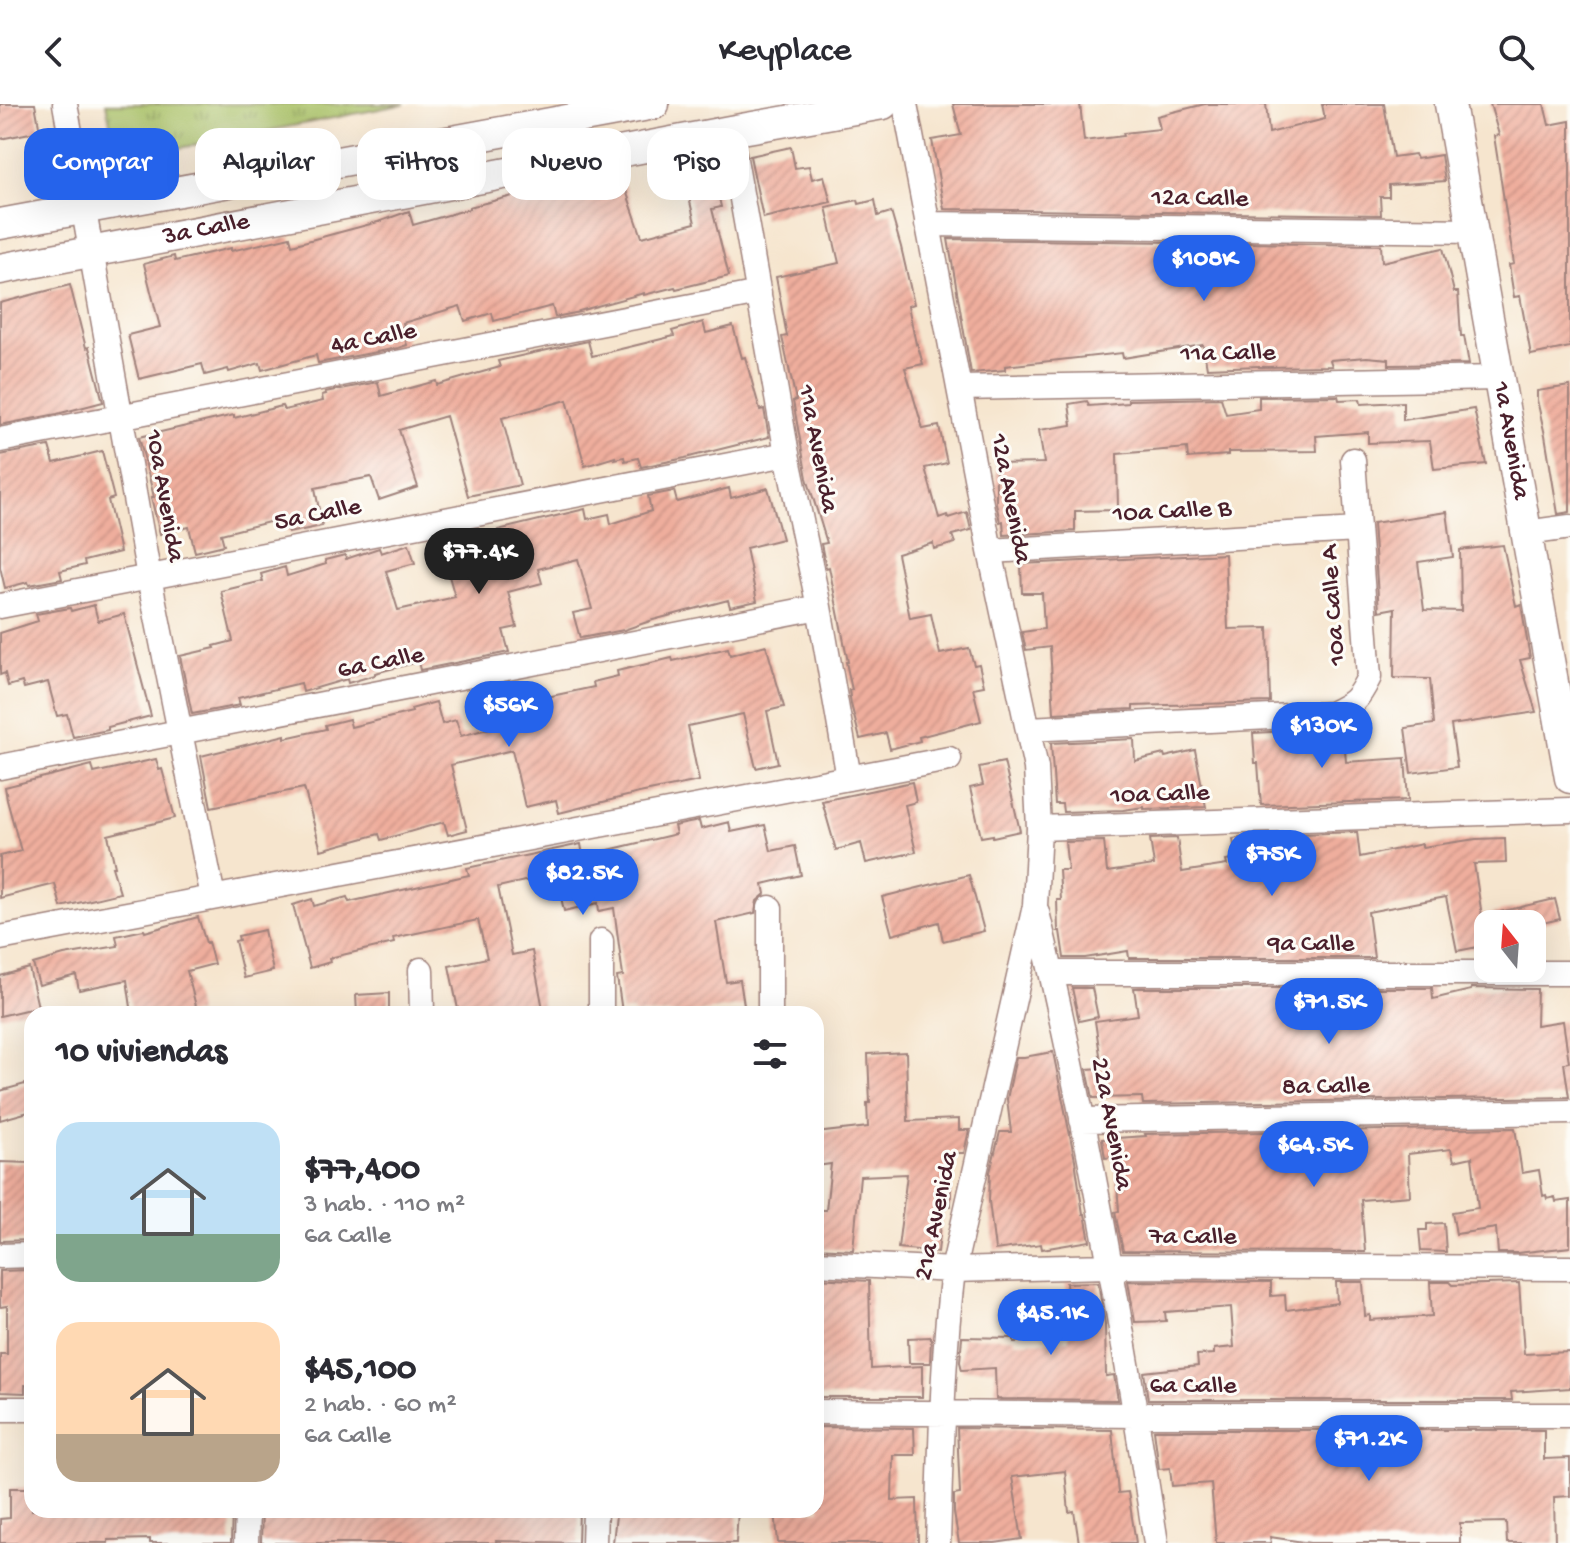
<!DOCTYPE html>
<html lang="es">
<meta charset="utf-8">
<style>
body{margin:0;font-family:"Gochi Hand",sans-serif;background:#f2f2f3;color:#2b2b33;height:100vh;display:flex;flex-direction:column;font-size:30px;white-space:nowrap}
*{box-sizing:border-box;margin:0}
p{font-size:26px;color:#7c7c81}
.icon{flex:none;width:44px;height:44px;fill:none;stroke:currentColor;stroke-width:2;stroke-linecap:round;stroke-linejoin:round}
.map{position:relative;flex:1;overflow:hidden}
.details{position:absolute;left:24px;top:902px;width:800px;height:512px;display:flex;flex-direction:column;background:#fff;border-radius:24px;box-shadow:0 8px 32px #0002}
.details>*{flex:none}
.hud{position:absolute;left:24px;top:24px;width:800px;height:72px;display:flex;gap:16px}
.needle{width:52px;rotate:343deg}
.fabs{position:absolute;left:1474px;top:806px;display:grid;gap:16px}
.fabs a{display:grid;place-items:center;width:72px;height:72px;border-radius:16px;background:#fff;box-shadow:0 8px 32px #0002;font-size:40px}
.price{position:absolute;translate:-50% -68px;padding:0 18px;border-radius:28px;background:#2563eb;color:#fff;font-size:26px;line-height:52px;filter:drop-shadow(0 2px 4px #0008)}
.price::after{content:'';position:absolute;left:50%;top:48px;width:24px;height:18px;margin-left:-12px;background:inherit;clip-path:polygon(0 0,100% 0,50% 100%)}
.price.current{background:#222;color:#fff}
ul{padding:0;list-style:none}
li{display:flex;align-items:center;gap:24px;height:200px;padding:0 32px}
li span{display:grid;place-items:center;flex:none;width:224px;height:160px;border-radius:24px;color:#555}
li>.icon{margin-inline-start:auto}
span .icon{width:96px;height:96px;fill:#fffc;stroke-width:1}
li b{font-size:34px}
h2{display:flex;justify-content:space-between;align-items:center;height:96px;padding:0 32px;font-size:34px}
.pill{padding:0 28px;border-radius:24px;background:#fff;box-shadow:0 8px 32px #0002;font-size:28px;line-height:72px}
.pill.current{background:#2563eb;color:#fff}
header{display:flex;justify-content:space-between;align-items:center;height:104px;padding:0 32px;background:#fff;font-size:36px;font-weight:600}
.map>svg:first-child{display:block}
</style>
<header><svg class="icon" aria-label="back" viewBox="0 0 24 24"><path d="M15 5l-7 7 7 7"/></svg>Keyplace<svg class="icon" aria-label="search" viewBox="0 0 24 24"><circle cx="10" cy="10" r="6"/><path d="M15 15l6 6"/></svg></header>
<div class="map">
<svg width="1570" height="1439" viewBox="0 0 1570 1439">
<defs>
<pattern id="park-tufts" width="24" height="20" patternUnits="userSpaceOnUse" patternTransform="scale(2)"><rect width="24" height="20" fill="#a7bf64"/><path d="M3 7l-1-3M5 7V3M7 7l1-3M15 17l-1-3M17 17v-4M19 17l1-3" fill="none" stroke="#8a9b53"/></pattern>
<pattern id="building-hatch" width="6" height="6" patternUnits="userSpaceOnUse" patternTransform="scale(2)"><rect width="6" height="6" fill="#efae9d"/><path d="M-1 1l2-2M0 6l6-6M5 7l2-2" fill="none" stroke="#ce9587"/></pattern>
</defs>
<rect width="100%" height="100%" fill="#fdfcf7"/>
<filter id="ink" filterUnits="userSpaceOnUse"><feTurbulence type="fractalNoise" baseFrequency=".0125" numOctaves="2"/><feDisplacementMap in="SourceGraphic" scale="16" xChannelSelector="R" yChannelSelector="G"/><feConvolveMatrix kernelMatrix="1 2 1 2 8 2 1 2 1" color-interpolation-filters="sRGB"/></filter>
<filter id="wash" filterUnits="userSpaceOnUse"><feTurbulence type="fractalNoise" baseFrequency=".006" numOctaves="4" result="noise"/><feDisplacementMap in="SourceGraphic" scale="32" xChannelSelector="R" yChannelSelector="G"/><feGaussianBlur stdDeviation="1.8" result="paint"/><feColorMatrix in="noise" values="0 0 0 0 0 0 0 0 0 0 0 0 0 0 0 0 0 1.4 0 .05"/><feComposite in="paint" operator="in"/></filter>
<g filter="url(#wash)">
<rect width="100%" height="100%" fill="#f6e5ce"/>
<path fill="url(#park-tufts)" stroke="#786f48" stroke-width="2" d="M106 0H405L118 56Z"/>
<g id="blocks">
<path fill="url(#building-hatch)" d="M0 0H35L40 27 0 35Z
M953 0H1080L1084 37 1124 32 1123 29 1160 25 1157 12 1205 0H1266L1269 29 1325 15 1322 0H1384L1393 53 1415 50 1417 55 1441 51 1445 77 1389 81V93H1380L1381 111 944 105 932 36 961 31Z
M1490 0H1544L1549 21 1570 17V243L1531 251 1520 192 1514 193 1509 161 1514 160 1494 32 1499 31Z
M791 43 795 64 809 62 812 75 824 72 831 98 763 114 750 52Z
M712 61 721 103 712 105 729 172 676 185 675 183 644 191V189L579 207 580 208 555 213 552 202 494 217 492 209 465 217 460 202 403 219 404 223H402L407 241 398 244 318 259 316 251 262 266 260 259 229 268 228 265 205 271 202 260 139 275 128 231 160 223 144 160 174 152 175 157 231 144V147L290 133 292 141 378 118 409 107 413 121 469 105V103L533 87 534 93 619 66 642 133 695 119 683 68Z
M858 96 859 100 875 96 878 112 891 108 901 143 914 200 908 202 916 240 917 239 923 260 905 264 923 325 939 322 947 359 925 364 939 414 947 411 948 414 967 408 971 426 952 431 955 439 934 445 933 439 897 450 910 514 931 510 940 550 969 544 974 561 979 560 984 582 973 584 981 617 919 633 920 637 890 645 886 629 860 635 851 600 849 586H852L846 558H848L829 463 826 464 821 440 827 439 807 374 793 297 796 296 782 233 787 232 776 173 839 159 826 103Z
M948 135 1381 141 1382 158 1443 144 1454 188H1458L1461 232H1464L1469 260 1389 261V255L1367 253 1330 256 1332 262 1259 263V262L1207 264 1203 241 1123 254 1122 249 1005 262V266L971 269Z
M70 181 86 244 89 243 103 298 57 310 0 321V199Z
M703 218 706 229 733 222 742 254 745 253 760 306 764 305 769 333 685 354 641 363 638 354 625 357 624 353 615 355V353L585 362 567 296 502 314 520 381 468 392 446 312 399 326 418 383 379 396 371 373 315 384 322 422 288 429 285 414 221 430 224 441 195 448 189 423 160 430 151 393H154L139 333 234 311V314L282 302 284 306 323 297 322 291 326 290 325 288 378 278 381 292 436 277 437 281 500 263 498 257 588 237 592 252 674 232 672 227Z
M1570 282V408L1558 410 1545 331 1537 296V287Z
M1338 292 1339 296 1360 295 1361 300 1403 298V316L1474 305 1486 360 1434 365 1430 337 1368 339V328L1316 332 1317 347 1228 348V351L1188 354 1187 344 1117 350 1118 406 1075 407V427L1004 431 1003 417 1000 418 996 399V360L1044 359 1039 326 1072 321 1069 300 1087 297 1089 302 1128 299V296L1221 294 1226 310 1259 305V293Z
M49 342 54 359 102 347 114 394 108 396 120 448 84 457 85 461 60 467 62 475 29 481 28 478 5 484 0 463V351Z
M729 384 731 394 768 384 782 435 746 444 757 497 730 503 728 496 653 516 624 526 580 534 573 509 592 505 578 455 538 465 542 479 508 488 517 523 503 526 509 548 420 566 418 558 375 569V571L348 579 347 575 303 588 301 579 238 594 240 601 192 610 180 552 215 544 214 542 233 537 221 487 263 477 261 470 285 463 287 472 326 460 325 456 345 451 346 455 379 444 381 449 409 440 415 459 386 467 398 506 455 493 447 465 477 457 473 441 500 433 498 426 585 405 587 415 609 410 611 420 651 407 648 392 674 387 677 398Z
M1447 408 1453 453 1418 458 1424 506 1461 507 1460 446 1503 441 1516 502 1521 500 1530 554 1520 556 1536 608 1451 621 1457 663 1411 669 1405 624 1434 620 1430 575 1394 574 1395 504 1379 507 1373 419Z
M1225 450 1228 525 1268 524 1270 598 1133 602V605L1054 609 1050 543 1026 546 1022 528 1044 525 1042 489H1022L1021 460Z
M94 501 98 517 124 510 151 612 108 623V626L73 633 67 610 57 612 48 578 24 584 22 578 8 582 5 569 0 571V529L38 517 36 510 70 504 71 507Z
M766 541 784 603 767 607 778 659 756 664 743 610 688 622 699 677 639 689 559 709 556 696 525 703 512 646 451 661 467 726 448 731 444 718 381 736 379 730 321 746 304 684 211 703 201 652 285 631V634L326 625 325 621 349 615 351 623 412 608 411 605 436 598 442 620 456 616 461 632 506 620 500 596 526 589 528 597 594 583 593 578 618 572 617 567 672 554 673 557 728 544 730 551Z
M1343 621 1346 658 1405 654 1408 696 1261 701 1258 659H1255L1253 629 1332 625Z
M1134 635 1135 657 1164 650 1165 653 1195 646 1206 703 1144 705V703L1123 706 1063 708 1062 700H1055L1051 639Z
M156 655 159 666 162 665 175 714 108 731 115 763H112L120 789 61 803 55 780 0 794V752L21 747 7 696 5 683 92 661 94 669Z
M1004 658 1020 727 993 733V731L981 733 970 684 983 681 979 663Z
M912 678 916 698 905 701 916 748 866 759 861 739 836 746 822 697Z
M699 717 701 725 729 718 731 728 765 721 771 747 795 742 801 771 763 780 765 790 757 797 755 809 716 818 726 878 740 876 744 901 686 910H633V906L622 908 617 873 623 872 614 804 599 807 598 799 564 807 556 770 498 783 512 851 532 847 543 905 516 910H459L449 862 487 854 478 816 393 834 394 839 329 854 330 858 310 864 293 801 312 795 314 802 347 793 349 798 469 771 467 764 581 740 583 752 676 730 674 722Z
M1357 728 1360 753 1422 740V743L1476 735 1505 734 1506 759 1474 760 1482 812 1555 795 1560 815 1538 820H1488V841L1457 847 1446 793 1368 808 1374 854H1129L1128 847 1085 854H1064L1060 827H1058L1057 796H1061L1059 766H1068L1065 738 1104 737 1107 768 1154 761 1150 735 1177 734 1182 768 1227 761 1226 757 1236 755 1233 735 1250 732Z
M969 771 984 827 943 837 939 818 892 831 882 793Z
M198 813 206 839 208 838 214 860 187 867 198 910H132L127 876 79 886 76 871 39 881 33 860 64 851 118 842 116 832 144 826 145 828Z
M264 826 273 867 244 874 235 837 239 836 238 832Z
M29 864 38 903 0 912V872Z
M1072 884H1092L1098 913 1079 917Z
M1134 884H1432L1433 895 1471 886V884L1537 885 1536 921 1563 917 1569 958 1564 959 1569 993 1143 1000 1142 993 1093 994 1087 965 1102 964 1095 917 1138 911Z
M389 889V910H357L356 891Z
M906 948 908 1017 959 1015V1026H969L964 1049H950L951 1102H943L938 1148 898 1144 907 1070 860 1072 853 1146 816 1144V1106H826L831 1060 816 1062V1029L868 1023 867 999H870L868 950Z
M1053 948 1075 1056 1083 1110H1085L1090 1137 1042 1145 1041 1140 995 1146 989 1097 990 1068 1000 1028H1011L1007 995 1016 953H1024Z
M32 978V1007L0 1016V987Z
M1515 1024 1522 1069 1539 1066 1543 1092 1546 1091 1547 1095 1555 1093 1556 1098 1570 1096V1143L1517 1149H1498L1496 1124 1456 1130 1452 1108 1478 1104 1472 1053 1454 1057 1451 1045 1408 1050 1410 1092 1361 1096 1365 1148 1123 1147 1115 1108 1119 1107 1115 1053 1105 1054 1102 1035 1146 1032 1145 1030Z
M0 1058 32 1059V1136L0 1137Z
M1444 1119 1446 1148 1421 1147 1419 1126H1427V1120Z
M30 1166 32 1281H25V1289L0 1288V1250H7V1202L0 1203V1167Z
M816 1174 869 1177 871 1265 922 1262V1293H816Z
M1128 1177 1271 1178V1192L1285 1191 1286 1206 1337 1199 1336 1178H1363L1365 1212 1370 1211V1216L1432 1212 1430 1178H1449L1452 1181 1519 1179 1524 1250 1570 1248V1284L1511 1288 1512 1296H1148L1144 1268 1198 1262 1197 1251 1214 1250V1245L1234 1243 1231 1203 1165 1208 1166 1217 1135 1218Z
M1098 1178 1105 1220 1106 1272 1114 1271 1118 1296 996 1295 995 1264 962 1266 960 1258 962 1233 1014 1234V1238L1069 1236 1066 1179Z
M931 1233 930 1259H909L908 1234Z
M816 1323 914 1324 915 1351H893L892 1396 917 1395 918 1439H778L775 1406H820Z
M957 1324 1112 1326 1118 1389 1128 1388 1136 1439H1079L1074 1407 1069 1408 1065 1367 1012 1373 1022 1435 995 1439H959L954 1409V1391L960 1390Z
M1154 1326H1544V1355L1570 1354V1392L1554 1393 1555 1439H1507L1506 1418 1460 1419V1439H1310L1270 1433 1271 1439H1216L1211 1379 1172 1382 1170 1364 1159 1365Z
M10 1384H32V1406H232L231 1439H150V1435L108 1436V1439H0V1415L10 1414Z
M262 1406H579L578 1439 496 1437V1439H261Z
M626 1406H738L736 1439H613L616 1411 626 1412Z"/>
</g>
</g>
<g filter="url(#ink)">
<use href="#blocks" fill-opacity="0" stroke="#a0827c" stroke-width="2"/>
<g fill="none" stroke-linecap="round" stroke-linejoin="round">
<defs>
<path id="minor" d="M65 0 149 473 213 793
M905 0 990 447 1036 664 1039 724 1035 802 953 1166C942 1256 941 1348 938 1439
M730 27 787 350 819 503 849 674
M927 120 1473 127
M959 284 1499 274
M0 336 759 189
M1526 429 1570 423
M990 447 1358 426
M0 502 787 350
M1028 625 1331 610C1354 599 1358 596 1369 573L1353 356
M0 663 819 503
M1039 724 1570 706
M1037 808C1087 1016 1123 1228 1156 1439
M0 834 949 655
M421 866 422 910
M1052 869H1570
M601 910V837
M770 910V804
M1082 1016 1570 1008
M0 1152 32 1151
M816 1159 953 1166 1109 1162 1570 1164
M0 1305H32
M816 1308 1136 1311H1570
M246 1439 247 1406
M594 1439 595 1406"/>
<g id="tertiary">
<path id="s1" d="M1450 0 1570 674"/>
<path d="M0 120 654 0"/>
<path id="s2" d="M0 165 730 27 883 0"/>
</g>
</defs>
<use href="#minor" stroke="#a0827c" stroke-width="27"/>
<use href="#tertiary" stroke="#a0827c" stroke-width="33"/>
<use href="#minor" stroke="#fff" stroke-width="24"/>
<use href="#tertiary" stroke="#fff" stroke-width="30"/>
</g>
</g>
<g text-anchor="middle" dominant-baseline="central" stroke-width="6" stroke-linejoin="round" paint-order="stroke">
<g font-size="26" fill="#4a1f2b" stroke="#fdfcf7">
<text transform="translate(1200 96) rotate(1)">12a Calle</text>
<text stroke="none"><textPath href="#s2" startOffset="210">3a Calle</textPath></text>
<text transform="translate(374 236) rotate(-11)">4a Calle</text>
<text transform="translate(1228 251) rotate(-1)">11a Calle</text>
<text stroke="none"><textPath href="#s1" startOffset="342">1a Avenida</textPath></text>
<text transform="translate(816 345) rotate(79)">11a Avenida</text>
<text transform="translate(163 392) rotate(80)">10a Avenida</text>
<text transform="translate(1009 395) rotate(79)">12a Avenida</text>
<text transform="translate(1172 409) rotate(-3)">10a Calle B</text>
<text transform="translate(318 412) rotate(-11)">5a Calle</text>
<text transform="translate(1335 501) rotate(-94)">10a Calle A</text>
<text transform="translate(381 560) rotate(-11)">6a Calle</text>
<text transform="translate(1160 692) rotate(-2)">10a Calle</text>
<text x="1311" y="841">9a Calle</text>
<text transform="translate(1326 984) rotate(-1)">8a Calle</text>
<text transform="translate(1110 1020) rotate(79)">22a Avenida</text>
<text transform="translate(938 1112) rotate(-78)">21a Avenida</text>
<text x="1193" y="1134">7a Calle</text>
<text x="1193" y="1283">6a Calle</text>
</g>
</g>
</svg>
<div class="fabs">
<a><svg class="needle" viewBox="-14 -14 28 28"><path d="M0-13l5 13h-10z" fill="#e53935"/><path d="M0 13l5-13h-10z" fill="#7c7c81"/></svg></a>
</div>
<b class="price" style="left:1204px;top:199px">$108K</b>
<b class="price current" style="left:479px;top:492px">$77.4K</b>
<b class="price" style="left:509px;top:645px">$56K</b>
<b class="price" style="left:1322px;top:666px">$130K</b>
<b class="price" style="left:1272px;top:794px">$75K</b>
<b class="price" style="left:583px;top:813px">$82.5K</b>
<b class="price" style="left:1329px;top:942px">$71.5K</b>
<b class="price" style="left:1314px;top:1085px">$64.5K</b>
<b class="price" style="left:1051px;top:1253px">$45.1K</b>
<b class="price" style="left:1369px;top:1379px">$71.2K</b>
<div class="hud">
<a class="pill current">Comprar</a>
<a class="pill">Alquilar</a>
<a class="pill">Filtros</a>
<a class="pill">Nuevo</a>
<a class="pill">Piso</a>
</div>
<section class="details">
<h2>10 viviendas<svg class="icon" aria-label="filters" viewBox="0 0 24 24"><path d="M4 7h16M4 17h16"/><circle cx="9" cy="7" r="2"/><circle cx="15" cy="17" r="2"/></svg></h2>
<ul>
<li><span style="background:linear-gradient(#bfe0f5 70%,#7fa58c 0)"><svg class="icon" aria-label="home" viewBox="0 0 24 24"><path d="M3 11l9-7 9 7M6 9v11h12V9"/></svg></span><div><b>$77,400</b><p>3 hab. · 110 m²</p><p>6a Calle</p></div></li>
<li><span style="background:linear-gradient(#ffd9b3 70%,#b9a48a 0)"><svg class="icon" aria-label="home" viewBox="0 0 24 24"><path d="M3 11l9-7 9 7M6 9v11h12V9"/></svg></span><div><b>$45,100</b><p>2 hab. · 60 m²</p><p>6a Calle</p></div></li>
</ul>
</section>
</div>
